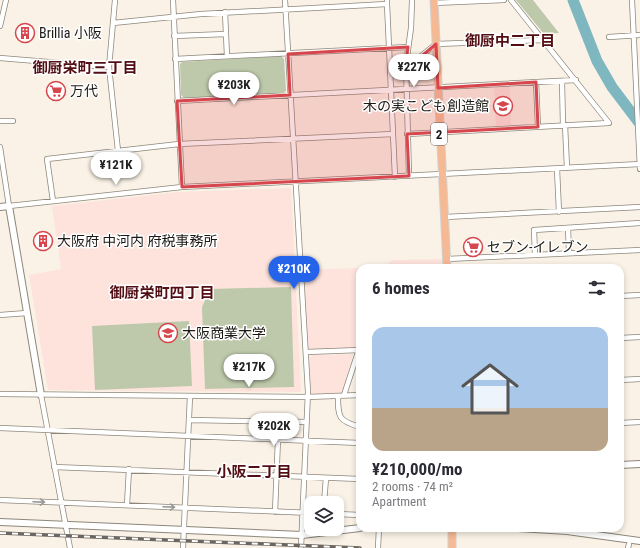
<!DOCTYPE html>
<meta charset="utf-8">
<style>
body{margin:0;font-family:"Roboto Condensed","Noto Sans JP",sans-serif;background:#f2f2f3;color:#2b2b33;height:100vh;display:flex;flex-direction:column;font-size:15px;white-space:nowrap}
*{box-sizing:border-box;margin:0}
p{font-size:13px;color:#7c7c81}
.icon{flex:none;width:22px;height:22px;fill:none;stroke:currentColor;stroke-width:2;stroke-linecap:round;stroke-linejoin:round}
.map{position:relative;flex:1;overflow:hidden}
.details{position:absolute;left:356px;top:264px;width:268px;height:268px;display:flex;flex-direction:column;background:#fff;border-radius:12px;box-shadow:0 2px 6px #0003}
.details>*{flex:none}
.controls{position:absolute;left:304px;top:496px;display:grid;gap:8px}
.controls a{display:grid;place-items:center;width:40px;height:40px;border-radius:8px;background:#fff;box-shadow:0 2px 6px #0003;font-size:20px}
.price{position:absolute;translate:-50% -34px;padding:0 9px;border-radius:14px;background:#fff;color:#222;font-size:13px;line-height:26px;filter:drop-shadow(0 1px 2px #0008)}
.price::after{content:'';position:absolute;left:50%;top:24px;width:12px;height:9px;margin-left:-6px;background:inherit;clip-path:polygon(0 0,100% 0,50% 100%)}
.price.on{background:#2563eb;color:#fff}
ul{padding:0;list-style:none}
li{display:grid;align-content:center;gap:8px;height:212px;padding:0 16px}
li span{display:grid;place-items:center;height:124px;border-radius:12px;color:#555}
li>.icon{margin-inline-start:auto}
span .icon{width:72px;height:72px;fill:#fffc;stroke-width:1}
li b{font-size:17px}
h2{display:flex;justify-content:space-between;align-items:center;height:48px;padding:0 16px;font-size:17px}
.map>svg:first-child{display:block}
</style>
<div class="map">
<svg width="640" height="548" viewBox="0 0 640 548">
<rect width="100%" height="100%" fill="#faf2e6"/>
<path fill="#fde3dc" d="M510 86 511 125 496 126 494 87Z
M291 188 301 392 48 390 29 275 61 269 52 206 178 192Z
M442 259V268H360V332L356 348 308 350 303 270 384 267 392 260Z
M353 354 342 393 311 394 309 358 312 355Z"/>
<path fill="#bec9ab" d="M516 0H533L559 33 544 34Z
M281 56 284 59 286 91 284 93 184 98 181 95 180 64 182 62Z
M291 287 294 387 205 389 202 307 210 289Z
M189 321 192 386 95 390 92 326Z"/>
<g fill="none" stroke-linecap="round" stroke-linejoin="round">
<path stroke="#7fb7c0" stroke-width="11" d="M573 0 597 61 612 87 640 124"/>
<defs>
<path id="street" d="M115 0 109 67 118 151
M173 0 182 187
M285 0 308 392 301 548
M632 0 640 169
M434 3 504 0
M387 4 395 177
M225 12 227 56
M113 23 201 14 387 4V0
M0 26 6 0
M174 36 226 34
M609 37 640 35
M0 58 109 67
M175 59 408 47
M406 76 421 56 436 44 542 40
M562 81 563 126
M536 82 538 127
M177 101 576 80
M0 121H13
M565 125 567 168
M407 134 609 123 511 0
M0 147 9 206 182 187 640 164
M557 169 559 212
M409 176 406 64 411 28 412 0
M53 201 47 159 179 144 393 134
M445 217 640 207
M568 228 569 253
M535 255 534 230 640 223
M447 259 640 250
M620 296 640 295
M0 315 27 313
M620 338 640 337
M306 352 360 350
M620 380 640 379
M0 394 307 397 360 395
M41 395 70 548
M344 395 360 346
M338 397C338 418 339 421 360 427
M190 420 306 422
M620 423 640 422
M0 428 360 443
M54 467 360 479
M0 500 311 513
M324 503 326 478
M127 505 129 469
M275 512 278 439
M337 514 360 515
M183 548 190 396
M378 548 379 528
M628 548 629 544"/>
<path id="secondary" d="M0 207 9 206 41 395
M620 465 640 464
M0 522 302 535 360 528
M518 528 567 531 640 541"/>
<path id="primary" d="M434 0 447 268
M452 548V528"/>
</defs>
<use href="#street" stroke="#8d877b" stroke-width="6"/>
<use href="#secondary" stroke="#8d877b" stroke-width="8"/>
<use href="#primary" stroke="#d2d1d0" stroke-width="9"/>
<use href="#street" stroke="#fff" stroke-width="4.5"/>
<use href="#secondary" stroke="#fff" stroke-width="6"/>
<use href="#primary" stroke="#f5b994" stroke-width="7"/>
<defs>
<path id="rail" d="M0 533 360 548"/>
</defs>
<use href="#rail" stroke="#6b6660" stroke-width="3.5"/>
<use href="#rail" stroke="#fff" stroke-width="2" stroke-dasharray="6" stroke-linecap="butt"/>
</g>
<defs><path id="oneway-shaft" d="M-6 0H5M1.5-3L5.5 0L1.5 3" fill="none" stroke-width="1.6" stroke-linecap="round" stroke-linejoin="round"/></defs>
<g stroke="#999896">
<use href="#oneway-shaft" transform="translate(39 502) rotate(2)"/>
<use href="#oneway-shaft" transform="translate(169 507) rotate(2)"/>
</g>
<path fill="#d6464c" fill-opacity="0.2" stroke="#d6464c" stroke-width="3" stroke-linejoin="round" d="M436 44 438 88 536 82 538 127 407 134 409 176 182 187 177 101 290 95 288 54 408 47 405 70Z"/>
<defs>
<symbol id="building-ring" viewBox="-11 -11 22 22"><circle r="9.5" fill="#fff" stroke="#d6464c" stroke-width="1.5"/><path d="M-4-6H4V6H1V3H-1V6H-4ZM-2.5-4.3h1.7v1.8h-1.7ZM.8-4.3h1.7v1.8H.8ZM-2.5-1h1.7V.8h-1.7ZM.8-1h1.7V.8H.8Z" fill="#d6464c"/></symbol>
<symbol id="supermarket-ring" viewBox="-11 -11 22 22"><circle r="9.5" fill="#fff" stroke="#d6464c" stroke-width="1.5"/><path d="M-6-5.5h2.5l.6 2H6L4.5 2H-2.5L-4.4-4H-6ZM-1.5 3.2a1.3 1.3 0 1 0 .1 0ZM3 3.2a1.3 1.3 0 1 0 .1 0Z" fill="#d6464c"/></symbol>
<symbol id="school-ring" viewBox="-11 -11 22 22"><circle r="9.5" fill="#fff" stroke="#d6464c" stroke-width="1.5"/><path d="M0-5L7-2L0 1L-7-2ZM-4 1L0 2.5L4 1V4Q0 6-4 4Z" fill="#d6464c"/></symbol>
<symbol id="university-ring" viewBox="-11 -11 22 22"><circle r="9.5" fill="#fff" stroke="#d6464c" stroke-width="1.5"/><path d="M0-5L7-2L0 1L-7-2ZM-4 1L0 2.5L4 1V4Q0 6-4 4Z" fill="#d6464c"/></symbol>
</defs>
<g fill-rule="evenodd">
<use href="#building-ring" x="14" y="22" width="22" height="22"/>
<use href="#supermarket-ring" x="45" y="80" width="22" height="22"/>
<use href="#school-ring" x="492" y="95" width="22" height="22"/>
<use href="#building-ring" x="32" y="230" width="22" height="22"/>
<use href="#supermarket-ring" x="462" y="236" width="22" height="22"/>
<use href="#university-ring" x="157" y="322" width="22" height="22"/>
</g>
<g text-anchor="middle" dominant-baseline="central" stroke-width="3" stroke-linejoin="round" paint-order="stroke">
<rect fill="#fff" stroke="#615f5c" stroke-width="1" x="431" y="123" width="16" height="22" rx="3"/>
<g font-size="13" font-weight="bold" fill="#1d1a16">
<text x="439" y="134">2</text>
</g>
<g font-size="14" fill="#1d1a16" stroke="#fff" text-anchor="start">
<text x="39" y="33">Brillia 小阪</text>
<text x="70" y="91">万代</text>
<text x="489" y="106" text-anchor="end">木の実こども創造館</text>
<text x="57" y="241">大阪府 中河内 府税事務所</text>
<text x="487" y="247">セブン-イレブン</text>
<text x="182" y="333">大阪商業大学</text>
</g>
<g font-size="15" font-weight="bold" fill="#530e14" stroke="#fff">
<text x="510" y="41">御厨中二丁目</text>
<text x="85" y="68">御厨栄町三丁目</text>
<text x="162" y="293">御厨栄町四丁目</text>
<text x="254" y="472">小阪二丁目</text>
</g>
</g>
</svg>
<div class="controls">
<a><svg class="icon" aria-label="layers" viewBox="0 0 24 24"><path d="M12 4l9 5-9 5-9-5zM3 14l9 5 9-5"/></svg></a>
</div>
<b class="price" style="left:414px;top:88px">¥227K</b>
<b class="price" style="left:234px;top:106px">¥203K</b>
<b class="price" style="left:116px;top:186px">¥121K</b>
<b class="price on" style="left:294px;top:290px">¥210K</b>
<b class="price" style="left:249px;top:388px">¥217K</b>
<b class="price" style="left:274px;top:447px">¥202K</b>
<section class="details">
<h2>6 homes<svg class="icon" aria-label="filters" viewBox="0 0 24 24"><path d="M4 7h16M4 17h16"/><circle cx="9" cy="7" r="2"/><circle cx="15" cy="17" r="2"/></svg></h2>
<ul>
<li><span style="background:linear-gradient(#a9c7e8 65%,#b9a48a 0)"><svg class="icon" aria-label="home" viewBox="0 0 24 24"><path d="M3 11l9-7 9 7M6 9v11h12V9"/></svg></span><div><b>¥210,000/mo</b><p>2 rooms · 74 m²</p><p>Apartment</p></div></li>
</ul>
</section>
</div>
